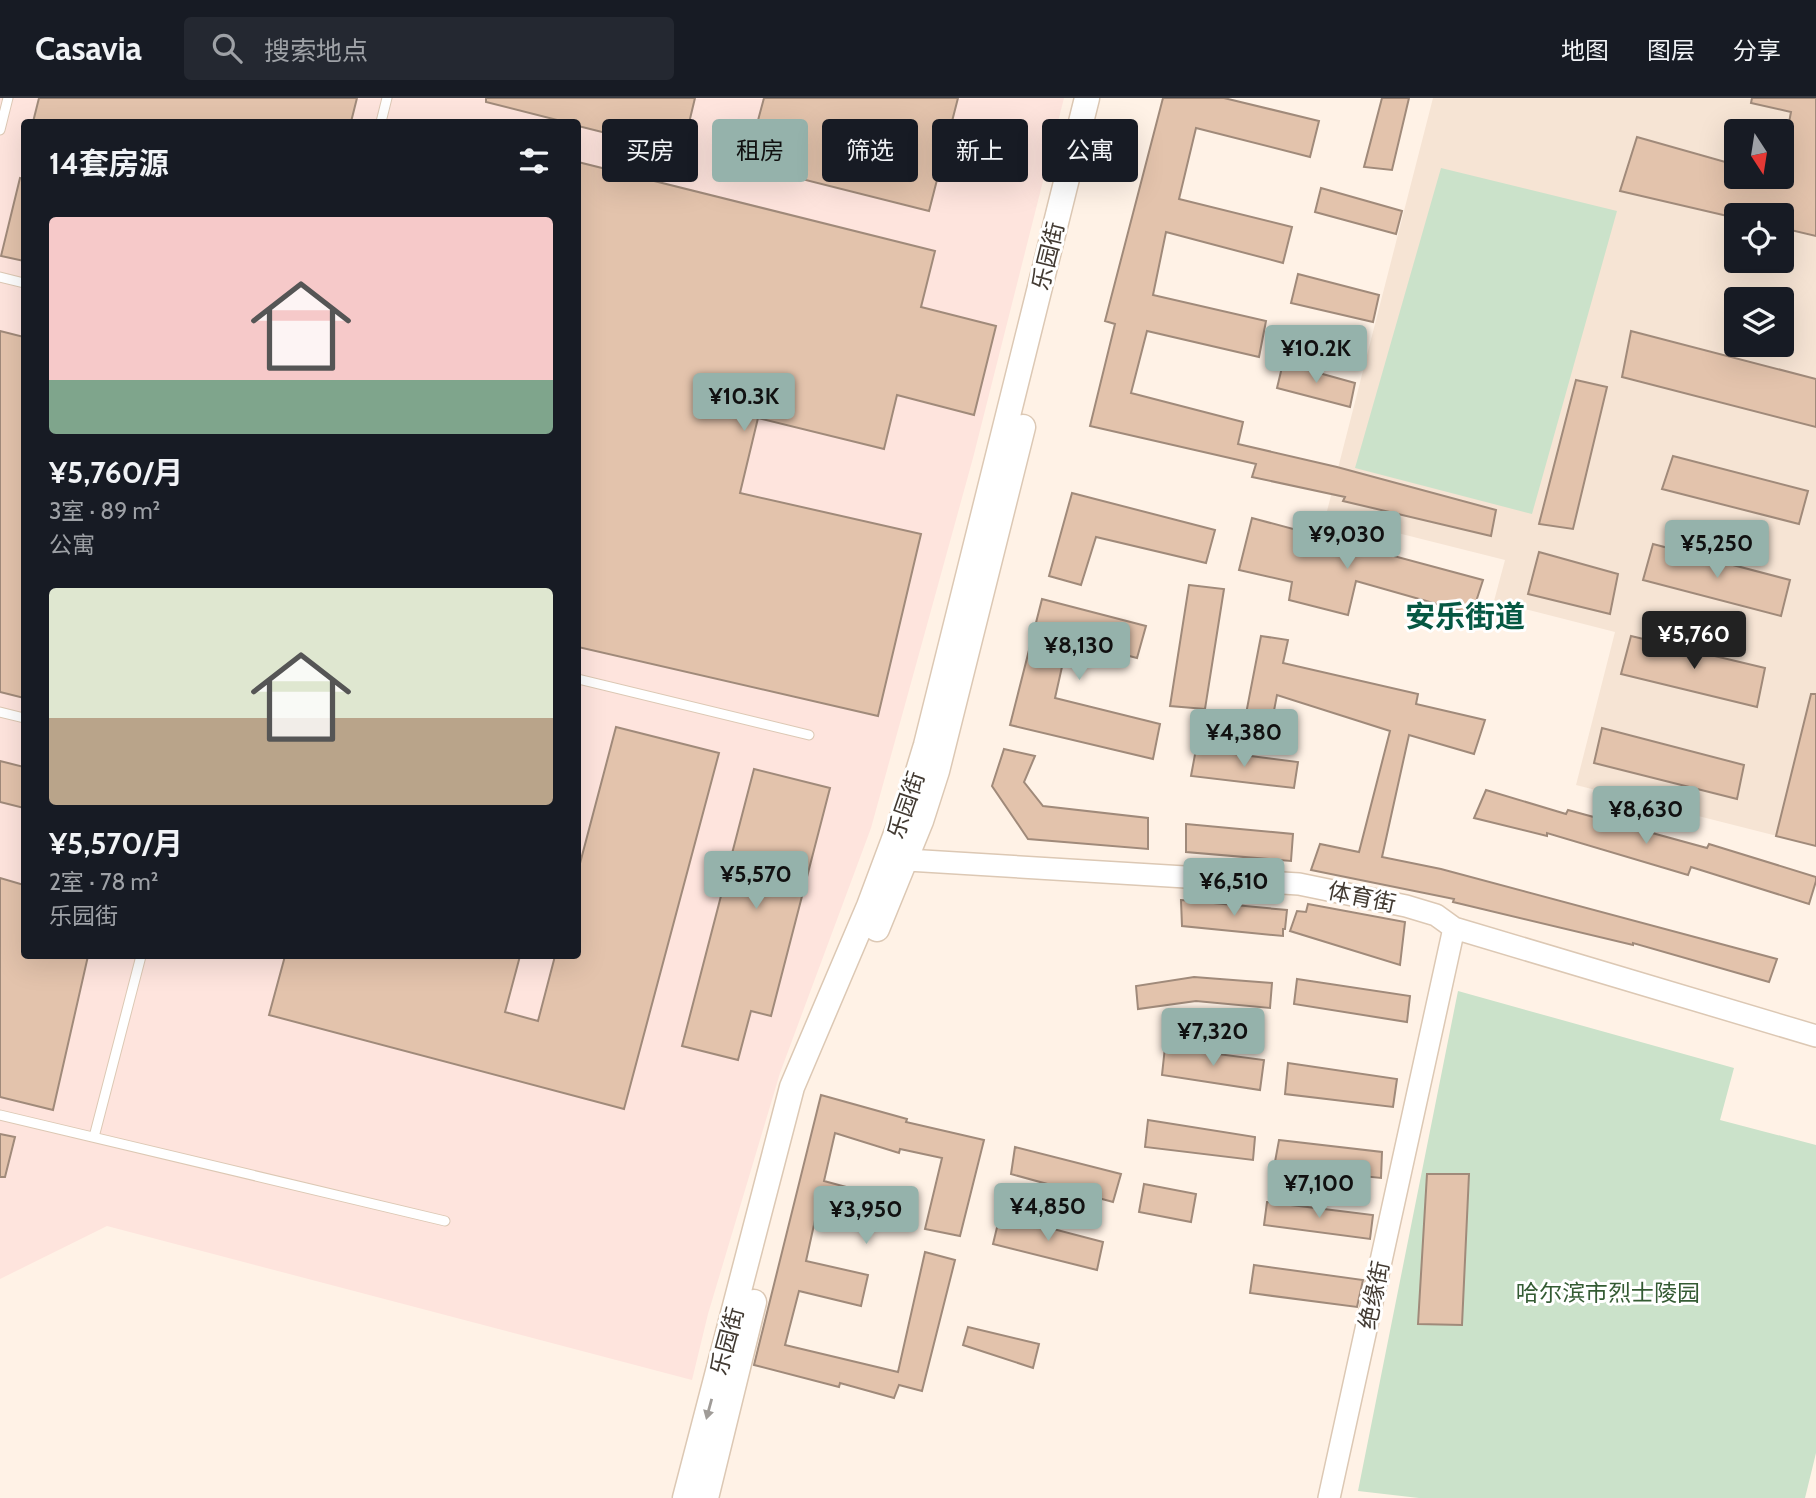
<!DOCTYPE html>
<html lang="zh">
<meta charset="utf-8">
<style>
body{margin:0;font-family:Cabin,"Noto Sans SC",sans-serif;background:#242831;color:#f1f3f6;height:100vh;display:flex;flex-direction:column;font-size:26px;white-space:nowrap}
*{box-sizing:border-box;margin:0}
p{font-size:23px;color:#9ea1a6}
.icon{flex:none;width:38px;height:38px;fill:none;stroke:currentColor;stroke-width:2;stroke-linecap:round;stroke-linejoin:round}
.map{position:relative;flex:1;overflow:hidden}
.sheet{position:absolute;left:21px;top:21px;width:560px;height:840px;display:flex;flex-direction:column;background:#171b24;border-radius:7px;box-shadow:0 7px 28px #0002}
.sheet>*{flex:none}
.banner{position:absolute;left:602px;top:21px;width:665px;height:63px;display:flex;gap:14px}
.needle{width:46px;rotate:168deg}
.controls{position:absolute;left:1724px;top:21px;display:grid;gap:14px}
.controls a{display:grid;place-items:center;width:70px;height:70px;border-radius:7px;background:#171b24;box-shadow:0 7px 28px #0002;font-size:35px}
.price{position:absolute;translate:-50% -60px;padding:0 16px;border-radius:7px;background:#95b2ab;color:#111;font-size:23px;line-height:46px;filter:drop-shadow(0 2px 4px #0008)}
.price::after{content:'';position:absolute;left:50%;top:42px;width:21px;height:16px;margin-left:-10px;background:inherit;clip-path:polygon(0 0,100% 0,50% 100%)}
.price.on{background:#222;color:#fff}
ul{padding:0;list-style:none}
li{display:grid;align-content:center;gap:14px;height:371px;padding:0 28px}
li span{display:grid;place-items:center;height:217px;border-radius:7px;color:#555}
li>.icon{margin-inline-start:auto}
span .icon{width:126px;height:126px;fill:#fffc;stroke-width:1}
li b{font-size:30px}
h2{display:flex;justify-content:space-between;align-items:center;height:84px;padding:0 28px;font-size:30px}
.pill{padding:0 24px;border-radius:7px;background:#171b24;box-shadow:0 7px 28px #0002;font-size:24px;line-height:63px}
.pill.on{background:#95b2ab;color:#111}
header{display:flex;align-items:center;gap:42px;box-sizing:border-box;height:98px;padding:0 35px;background:#171b24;border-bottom:2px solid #363941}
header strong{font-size:33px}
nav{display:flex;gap:38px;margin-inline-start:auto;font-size:24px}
.search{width:490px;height:63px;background:#242831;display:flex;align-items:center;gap:18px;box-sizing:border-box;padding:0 24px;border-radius:7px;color:#9ea1a6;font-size:26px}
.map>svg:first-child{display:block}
</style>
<header>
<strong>Casavia</strong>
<div class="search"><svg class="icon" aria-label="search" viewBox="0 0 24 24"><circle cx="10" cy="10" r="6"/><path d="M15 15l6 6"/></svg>搜索地点</div>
<nav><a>地图</a><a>图层</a><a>分享</a></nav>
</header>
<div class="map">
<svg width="1816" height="1400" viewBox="0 0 1816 1400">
<rect width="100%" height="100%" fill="#fff2e6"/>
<path fill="#fee4dd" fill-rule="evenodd" d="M0 0H1064L973 360 871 730 780 975 708 1216 692 1282 107 1128 0 1181ZM24 24H578V858H24Z"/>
<path fill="#f6e4d4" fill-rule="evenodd" d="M1433 0H1816V748L1576 687 1615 534 1494 503 1505 462 1326 417ZM1736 33H1782V79H1736ZM1736 117H1782V163H1736ZM1736 201H1782V247H1736Z"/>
<path fill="#cbe2ca" d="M1441 70 1617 113 1532 416 1355 370Z
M1458 893 1734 970 1720 1022 1816 1047V1355L1805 1400H1419L1358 1393Z"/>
<path fill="#e3c3ac" stroke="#a08a7a" stroke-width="2" d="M39 0H357L351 24H33Z
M486 0H695L682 54 578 28V24H565L486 4Z
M764 0H958L929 113 746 67Z
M1163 0H1224L1319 23 1310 59 1196 30 1179 101 1292 129 1283 165 1166 134 1153 197 1266 223 1259 259 1147 233 1131 295 1243 324 1238 346 1337 369 1496 412 1491 438 1343 403 1345 399 1252 379 1256 366 1090 328 1115 226 1105 223Z
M1382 0H1409L1392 72 1364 69Z
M1752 0H1816V138L1782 130V117H1736V120L1620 93 1637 39 1736 67V79H1782V61L1791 14 1751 5Z
M578 64 935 153 921 209 996 228 974 317 897 297 884 351 758 320 740 395 921 436 878 618 578 549Z
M20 80 24 81V163L1 158Z
M1321 90 1402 113 1396 136 1315 114Z
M1298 176 1379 197 1373 224 1291 205Z
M0 233 24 239V600L0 594Z
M1631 233 1816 281V329L1622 279Z
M1283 265 1355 285 1350 309 1277 290Z
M1576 282 1607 289 1573 431 1539 426Z
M1673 358 1808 393 1799 426 1662 391Z
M1072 395 1215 432 1206 465 1096 439 1081 487 1049 478Z
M1252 420 1483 482 1472 516 1356 483 1348 517 1289 502 1292 484 1239 472Z
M1653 446 1790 482 1781 518 1643 482Z
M1539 454 1618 476 1610 516 1528 496Z
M1189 487 1224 491 1205 611 1170 608Z
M1042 501 1146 528 1137 560 1068 542 1055 600 1160 626 1153 661 1010 627Z
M1261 538 1288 542 1283 565 1418 596 1416 606 1485 622 1474 656 1409 637 1382 759 1441 771 1777 861 1769 884 1633 845V847L1453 804 1454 801 1311 772 1320 746 1359 754 1390 633 1277 597 1272 623 1245 621Z
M1631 538 1765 570 1757 609 1621 576Z
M1811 596H1816V748L1776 738Z
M616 629 719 655 624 1011 269 917 285 858H520L505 914 538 923 555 858H578V773Z
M1602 630 1744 667 1737 701 1594 665Z
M1004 651 1035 658 1024 684 1043 708 1148 720V751L1028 741 992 688Z
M1196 651 1298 664 1294 690 1191 678Z
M0 663 24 669V710L0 704Z
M754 671 830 690 771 918 751 913 738 962 682 948Z
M1486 692 1566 716 1568 712 1707 750 1709 746 1816 779V783L1809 806 1691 769 1688 777 1547 735V738L1474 720Z
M1186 726 1293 736 1291 763 1186 754Z
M0 780 24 787V858H88L53 1012 0 999Z
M1181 802 1287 812 1285 831H1283V838L1182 828Z
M1308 806 1405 824 1400 867 1290 833 1297 813 1306 814Z
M1194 879 1272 885 1270 910 1196 903 1138 911 1136 888Z
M1297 881 1410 898 1407 924 1294 906Z
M1165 949 1264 962 1260 992 1162 977Z
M1288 965 1397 981 1393 1009 1285 996Z
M821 997 907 1021 906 1024 984 1042 960 1138 925 1131 942 1060 900 1051 899 1055 835 1035 824 1083 887 1100 882 1122 853 1116 852 1122 817 1113 806 1163 868 1177 861 1208 799 1193 785 1247 898 1274 925 1154 955 1162 922 1293 899 1287 894 1300 840 1285 839 1289 754 1267Z
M1148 1022 1255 1039 1253 1062 1145 1049Z
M0 1036 15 1039 5 1079H0Z
M1279 1042 1382 1054 1381 1080 1274 1069Z
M1015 1049 1121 1076 1113 1104 1011 1076Z
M1427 1076H1469L1462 1227 1418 1226Z
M1144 1086 1196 1096 1191 1124 1139 1114Z
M1267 1104 1373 1117 1370 1141 1264 1127Z
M1000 1117 1103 1144 1097 1172 993 1146Z
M1254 1167 1363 1182 1357 1209 1250 1195Z
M968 1229 1039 1246 1033 1270 963 1247Z"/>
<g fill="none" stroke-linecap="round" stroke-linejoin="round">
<defs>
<path id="service" d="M381 24 387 0
M0 32 8 0
M0 179 24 185
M578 581 809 637
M0 614 24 620
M0 1017 445 1123
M94 1039 141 858"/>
<path id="tertiary" d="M891 761 1299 786 1406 808 1436 817 1454 830 1816 938
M1329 1400 1454 830"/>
<path id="secondary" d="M877 831 921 723 937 673 1023 329
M685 1400 792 989 869 808 912 693 926 647 1087 0
M706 1400 754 1204"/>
</defs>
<use href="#service" stroke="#dcc8b4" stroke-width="11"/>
<use href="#tertiary" stroke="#dcc8b4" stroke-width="24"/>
<use href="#secondary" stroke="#dcc8b4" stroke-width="27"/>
<use href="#service" stroke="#fff" stroke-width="9"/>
<use href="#tertiary" stroke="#fff" stroke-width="21"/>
<use href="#secondary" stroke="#fff" stroke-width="24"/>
</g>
<defs><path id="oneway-solid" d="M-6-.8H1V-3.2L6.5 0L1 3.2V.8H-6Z" transform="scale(1.75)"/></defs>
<use fill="#a09c98" href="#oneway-solid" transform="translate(709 1311) rotate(105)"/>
<g text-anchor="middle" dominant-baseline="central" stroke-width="6" stroke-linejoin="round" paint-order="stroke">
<g font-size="23" fill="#423a32" stroke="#fff">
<text transform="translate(1048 158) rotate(-76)">乐园街</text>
<text transform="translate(906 707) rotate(-71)">乐园街</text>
<text transform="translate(1362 799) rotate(12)">体育街</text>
<text transform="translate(1374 1197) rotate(-78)">绝缘街</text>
<text transform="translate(727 1243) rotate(-75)">乐园街</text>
</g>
<g font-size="23" fill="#345b33" stroke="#fff">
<text x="1608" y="1195">哈尔滨市烈士陵园</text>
</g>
<g font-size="30" font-weight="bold" fill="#065843" stroke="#fff">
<text x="1465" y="518">安乐街道</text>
</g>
</g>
</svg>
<div class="controls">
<a><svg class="needle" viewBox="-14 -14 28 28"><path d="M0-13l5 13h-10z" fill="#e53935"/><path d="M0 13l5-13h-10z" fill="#9ea1a6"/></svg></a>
<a><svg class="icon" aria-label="locate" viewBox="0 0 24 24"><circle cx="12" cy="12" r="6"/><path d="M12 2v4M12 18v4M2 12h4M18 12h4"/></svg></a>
<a><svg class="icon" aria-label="layers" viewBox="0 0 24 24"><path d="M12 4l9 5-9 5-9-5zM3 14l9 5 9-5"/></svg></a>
</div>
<b class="price" style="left:1316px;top:287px">¥10.2K</b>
<b class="price" style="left:744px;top:335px">¥10.3K</b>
<b class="price" style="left:1347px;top:473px">¥9,030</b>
<b class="price" style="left:1717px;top:482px">¥5,250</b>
<b class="price on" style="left:1694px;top:573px">¥5,760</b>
<b class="price" style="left:1079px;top:584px">¥8,130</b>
<b class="price" style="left:1244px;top:671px">¥4,380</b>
<b class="price" style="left:1646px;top:748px">¥8,630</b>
<b class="price" style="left:756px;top:813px">¥5,570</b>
<b class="price" style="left:1234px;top:820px">¥6,510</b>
<b class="price" style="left:1213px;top:970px">¥7,320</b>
<b class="price" style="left:1319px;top:1122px">¥7,100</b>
<b class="price" style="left:1048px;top:1145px">¥4,850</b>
<b class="price" style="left:866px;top:1148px">¥3,950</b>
<div class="banner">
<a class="pill">买房</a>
<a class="pill on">租房</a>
<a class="pill">筛选</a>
<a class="pill">新上</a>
<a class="pill">公寓</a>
</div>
<section class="sheet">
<h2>14套房源<svg class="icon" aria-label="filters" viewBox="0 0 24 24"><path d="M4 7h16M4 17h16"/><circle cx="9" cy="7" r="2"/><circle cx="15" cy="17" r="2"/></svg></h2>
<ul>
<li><span style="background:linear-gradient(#f6c9c9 75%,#7fa58c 0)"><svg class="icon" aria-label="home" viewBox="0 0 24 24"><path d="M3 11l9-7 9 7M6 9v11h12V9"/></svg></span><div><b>¥5,760/月</b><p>3室 · 89 m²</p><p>公寓</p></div></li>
<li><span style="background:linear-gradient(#dfe7d0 60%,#b9a48a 0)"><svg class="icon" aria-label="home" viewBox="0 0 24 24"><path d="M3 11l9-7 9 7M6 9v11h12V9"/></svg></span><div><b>¥5,570/月</b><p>2室 · 78 m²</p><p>乐园街</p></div></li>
</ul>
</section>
</div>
